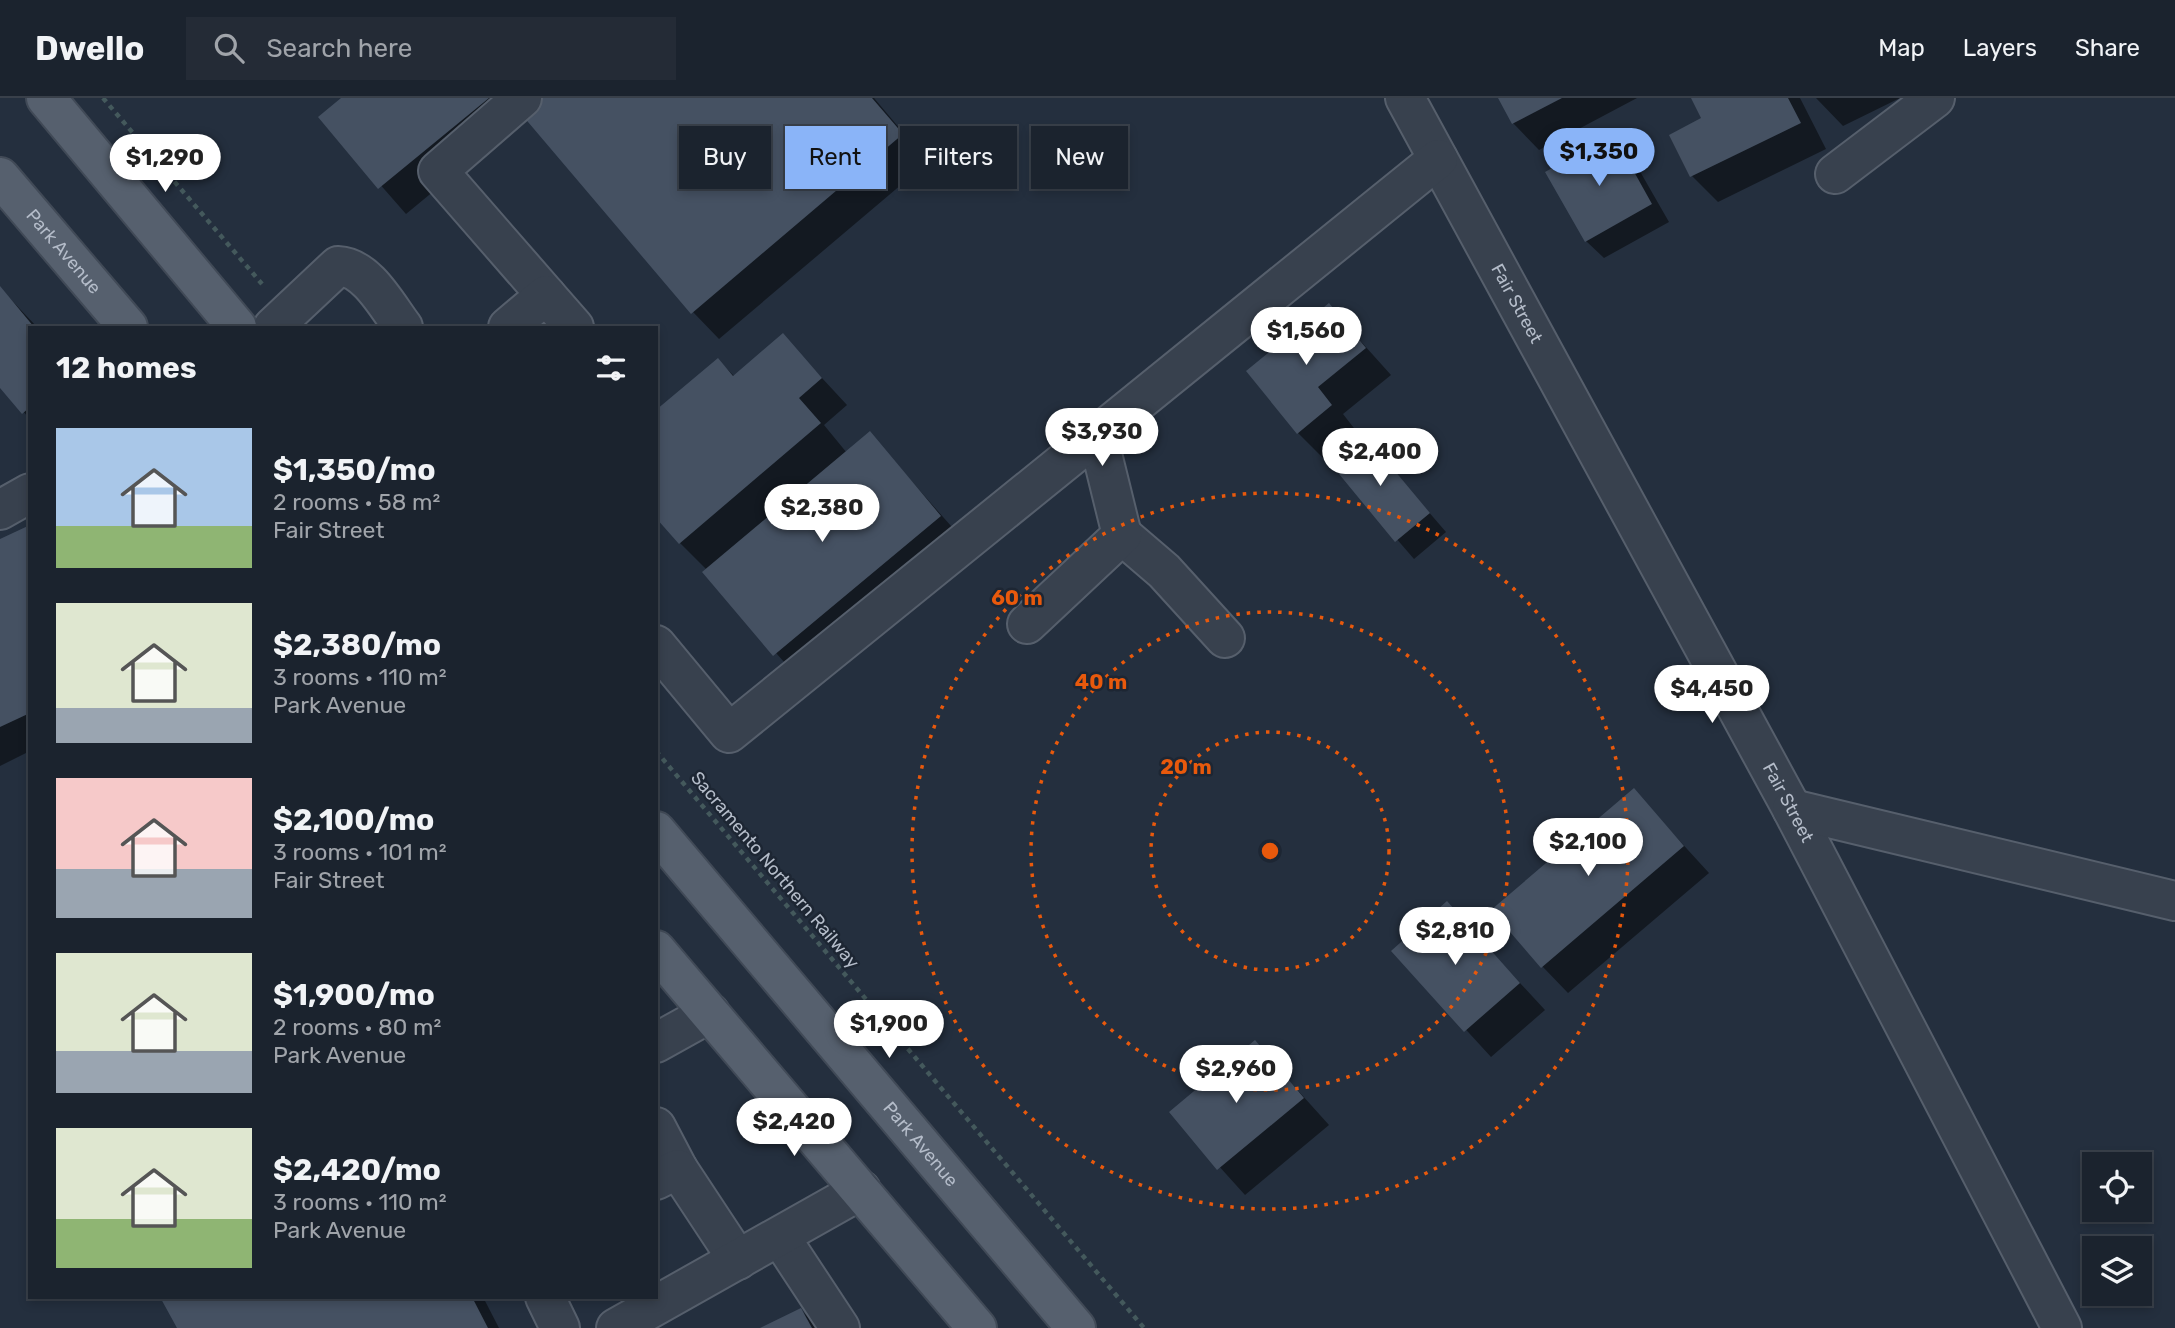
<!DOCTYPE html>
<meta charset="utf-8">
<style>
body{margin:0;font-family:Rubik,sans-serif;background:#242b36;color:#f1f3f6;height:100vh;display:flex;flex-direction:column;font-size:26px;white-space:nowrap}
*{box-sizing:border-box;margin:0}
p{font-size:23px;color:#a0a4aa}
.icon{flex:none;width:38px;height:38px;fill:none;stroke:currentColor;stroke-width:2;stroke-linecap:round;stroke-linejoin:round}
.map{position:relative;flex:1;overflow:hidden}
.sheet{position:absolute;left:28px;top:228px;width:630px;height:973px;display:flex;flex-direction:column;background:#1b232e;border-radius:0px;box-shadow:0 4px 10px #0003,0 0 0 2px #39404a}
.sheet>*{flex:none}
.guide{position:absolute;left:679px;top:28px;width:665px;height:63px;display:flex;gap:14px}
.buttons{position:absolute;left:2082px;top:1054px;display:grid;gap:14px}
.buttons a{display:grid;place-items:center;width:70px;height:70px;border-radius:0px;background:#1b232e;box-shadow:0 4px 10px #0003,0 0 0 2px #39404a;font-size:35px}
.price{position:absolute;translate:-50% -60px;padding:0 16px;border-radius:24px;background:#fff;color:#222;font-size:23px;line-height:46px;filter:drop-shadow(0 2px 4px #0008)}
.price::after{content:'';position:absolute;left:50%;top:42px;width:21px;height:16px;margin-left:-10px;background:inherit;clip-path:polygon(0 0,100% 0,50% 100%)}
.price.active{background:#8ab4f8;color:#111}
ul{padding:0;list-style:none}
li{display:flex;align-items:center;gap:21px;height:175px;padding:0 28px}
li span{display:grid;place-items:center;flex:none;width:196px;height:140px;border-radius:0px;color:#555}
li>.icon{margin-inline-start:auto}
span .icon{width:84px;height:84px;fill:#fffc;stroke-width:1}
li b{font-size:30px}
h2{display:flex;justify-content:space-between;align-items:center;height:84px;padding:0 28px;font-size:30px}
.chip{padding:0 24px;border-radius:0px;background:#1b232e;box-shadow:0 4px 10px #0003,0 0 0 2px #39404a;font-size:24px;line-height:63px}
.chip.active{background:#8ab4f8;color:#111}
header{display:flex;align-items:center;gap:42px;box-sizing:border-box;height:98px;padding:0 35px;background:#1b232e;border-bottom:2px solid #39404a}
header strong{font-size:33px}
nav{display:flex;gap:38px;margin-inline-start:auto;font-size:24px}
.search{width:490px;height:63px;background:#242b36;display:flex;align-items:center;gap:18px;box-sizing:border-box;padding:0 24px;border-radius:0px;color:#a0a4aa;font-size:26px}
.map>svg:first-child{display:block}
</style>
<header>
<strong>Dwello</strong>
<div class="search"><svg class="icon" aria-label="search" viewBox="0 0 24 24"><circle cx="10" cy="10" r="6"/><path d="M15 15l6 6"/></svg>Search here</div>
<nav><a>Map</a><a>Layers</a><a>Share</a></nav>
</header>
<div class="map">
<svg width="2175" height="1230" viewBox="0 0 2175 1230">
<rect width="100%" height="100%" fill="#242f3e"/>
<path fill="#0007" d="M344 0H874L928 64 719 241 693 214 525 18 406 116 321 19Z
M1500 0H1637L1539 52 1513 25Z
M1693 0H1800L1826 51 1718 104 1692 78 1703 21Z
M1816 0H1900L1843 28Z
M1613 38 1630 56 1669 124 1604 160 1586 143Z
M1 191 37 229H30V321L0 288Z
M1329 208 1391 277 1343 316 1357 334 1324 361 1298 335Z
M783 238 847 307 824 327 847 355 870 336 966 445 801 583 704 474 707 472 680 445 718 262 735 279Z
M1364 339 1446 434 1414 461 1332 366Z
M30 429V653L0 668V443Z
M1634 693 1709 775 1568 895 1542 868Z
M1447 806 1545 912 1491 959 1394 853Z
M1255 945 1329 1027 1245 1097 1171 1015Z
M162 1199H483L499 1230H179Z
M801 1212 819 1230H764Z"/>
<path fill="#455162" d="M341 0H489L378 91 318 19Z
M530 0H872L903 36 691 216 517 11Z
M1498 0H1562L1512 26Z
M1691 0H1788L1801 25 1690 79 1669 37 1701 20Z
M1613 36 1652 106 1585 144 1545 74Z
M0 188 34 229H30V309L22 316 0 290Z
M1329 205 1366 250 1318 289 1332 307 1297 336 1246 273Z
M783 235 822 280 799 300 821 325 679 446 656 420V312L718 260 733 278Z
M870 333 941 418 773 558 702 474Z
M1364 336 1430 415 1395 444 1330 365Z
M30 427V615L0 629V441Z
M1634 690 1684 748 1541 870 1491 812Z
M1447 803 1520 885 1464 934 1391 853Z
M1255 942 1304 1000 1217 1072 1169 1014Z
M160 1199H472L488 1230H177Z
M801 1210 812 1230H760Z"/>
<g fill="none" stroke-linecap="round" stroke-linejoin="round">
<defs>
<g id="minor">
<path d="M522 0 438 73 546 197"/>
<path id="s1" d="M1405 0 1792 711 2062 1230"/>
<path d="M1835 76 1935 0"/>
<path d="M273 229 338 168C367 169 387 208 403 229"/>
<path d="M508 229 546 197 574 229"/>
<path d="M0 412 30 395"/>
<path d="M1122 437 1164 473 1225 540"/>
<path d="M1027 526 1122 437 1103 360 1088 343"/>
<path d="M656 547 729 635 1438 61"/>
<path d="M1792 711 2175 803"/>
<path d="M656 945 710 915"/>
<path d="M656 1029 678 1071"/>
<path d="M656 1082 678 1071 738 1162"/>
<path d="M780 1139 840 1230"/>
<path d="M545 1199 560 1230"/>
<path d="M616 1230 861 1092"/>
</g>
<g id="major">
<path d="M46 0 237 229"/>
<path id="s2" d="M0 79 128 229"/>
<path id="s3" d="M656 733 1076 1230"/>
<path d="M656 852 977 1230"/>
</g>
</defs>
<use href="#minor" stroke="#565f6c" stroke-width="42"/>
<use href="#major" stroke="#414a57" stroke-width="42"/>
<path stroke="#44595c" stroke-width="4.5" stroke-dasharray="5 5" stroke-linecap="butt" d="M103 0 262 186
M656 653 1144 1230"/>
<use href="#minor" stroke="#38414e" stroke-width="38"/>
<use href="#major" stroke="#56606e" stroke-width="38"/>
</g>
<g fill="none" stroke="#e8590c" stroke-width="3.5" stroke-dasharray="3.5 7">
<circle cx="1270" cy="753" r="119"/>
<circle cx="1270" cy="753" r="239"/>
<circle cx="1270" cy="753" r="358"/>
</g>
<g text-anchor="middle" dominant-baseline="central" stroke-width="5" stroke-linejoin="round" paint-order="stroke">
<g font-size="18" fill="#b4bcc9" stroke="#1d2633">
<text stroke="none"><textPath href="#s2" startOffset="98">Park Avenue</textPath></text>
<text stroke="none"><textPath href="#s1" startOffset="234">Fair Street</textPath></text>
<text stroke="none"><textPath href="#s1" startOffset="802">Fair Street</textPath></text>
<text transform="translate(775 772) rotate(50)">Sacramento Northern Railway</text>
<text stroke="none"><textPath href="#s3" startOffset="410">Park Avenue</textPath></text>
</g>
</g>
<circle cx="1270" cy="753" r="10" fill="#e8590c" stroke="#1d2633" stroke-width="3.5"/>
<g font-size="21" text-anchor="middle" font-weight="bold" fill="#e8590c" stroke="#1d2633" stroke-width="5" stroke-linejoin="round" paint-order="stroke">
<text x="1017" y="507">60 m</text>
<text x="1101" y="591">40 m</text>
<text x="1186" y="676">20 m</text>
</g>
</svg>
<div class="buttons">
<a><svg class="icon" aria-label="locate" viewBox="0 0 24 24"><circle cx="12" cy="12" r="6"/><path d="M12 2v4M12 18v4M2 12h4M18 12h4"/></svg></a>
<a><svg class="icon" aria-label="layers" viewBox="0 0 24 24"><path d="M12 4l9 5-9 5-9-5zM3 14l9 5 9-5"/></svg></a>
</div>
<b class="price active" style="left:1599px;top:90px">$1,350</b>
<b class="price" style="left:165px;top:96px">$1,290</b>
<b class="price" style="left:1306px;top:269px">$1,560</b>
<b class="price" style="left:1102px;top:370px">$3,930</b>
<b class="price" style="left:1380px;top:390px">$2,400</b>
<b class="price" style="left:822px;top:446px">$2,380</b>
<b class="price" style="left:1712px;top:627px">$4,450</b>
<b class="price" style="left:1588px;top:780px">$2,100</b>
<b class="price" style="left:1455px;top:869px">$2,810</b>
<b class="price" style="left:889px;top:962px">$1,900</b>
<b class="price" style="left:1236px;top:1007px">$2,960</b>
<b class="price" style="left:794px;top:1060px">$2,420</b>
<div class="guide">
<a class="chip">Buy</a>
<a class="chip active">Rent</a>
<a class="chip">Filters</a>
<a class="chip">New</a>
</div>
<section class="sheet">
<h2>12 homes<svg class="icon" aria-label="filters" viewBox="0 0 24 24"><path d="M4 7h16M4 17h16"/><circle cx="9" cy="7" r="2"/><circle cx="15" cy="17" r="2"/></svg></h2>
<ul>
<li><span style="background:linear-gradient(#a9c7e8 70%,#8fb573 0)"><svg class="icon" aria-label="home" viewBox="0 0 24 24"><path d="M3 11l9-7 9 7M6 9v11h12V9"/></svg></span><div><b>$1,350/mo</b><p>2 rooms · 58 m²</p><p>Fair Street</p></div></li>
<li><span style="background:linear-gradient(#dfe7d0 75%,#9aa5b1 0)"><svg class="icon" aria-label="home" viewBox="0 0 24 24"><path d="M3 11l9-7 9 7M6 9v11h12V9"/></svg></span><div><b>$2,380/mo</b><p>3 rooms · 110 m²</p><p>Park Avenue</p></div></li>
<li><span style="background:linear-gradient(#f6c9c9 65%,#9aa5b1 0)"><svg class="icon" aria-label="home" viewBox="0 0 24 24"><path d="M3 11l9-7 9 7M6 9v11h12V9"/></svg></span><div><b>$2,100/mo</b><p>3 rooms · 101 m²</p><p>Fair Street</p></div></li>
<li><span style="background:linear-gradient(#dfe7d0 70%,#9aa5b1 0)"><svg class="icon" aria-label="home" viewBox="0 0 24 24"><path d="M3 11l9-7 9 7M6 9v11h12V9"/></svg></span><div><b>$1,900/mo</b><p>2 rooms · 80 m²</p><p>Park Avenue</p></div></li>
<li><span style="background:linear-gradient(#dfe7d0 65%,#8fb573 0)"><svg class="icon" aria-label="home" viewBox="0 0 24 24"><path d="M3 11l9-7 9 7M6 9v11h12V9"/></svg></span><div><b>$2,420/mo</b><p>3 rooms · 110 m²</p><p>Park Avenue</p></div></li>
</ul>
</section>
</div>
